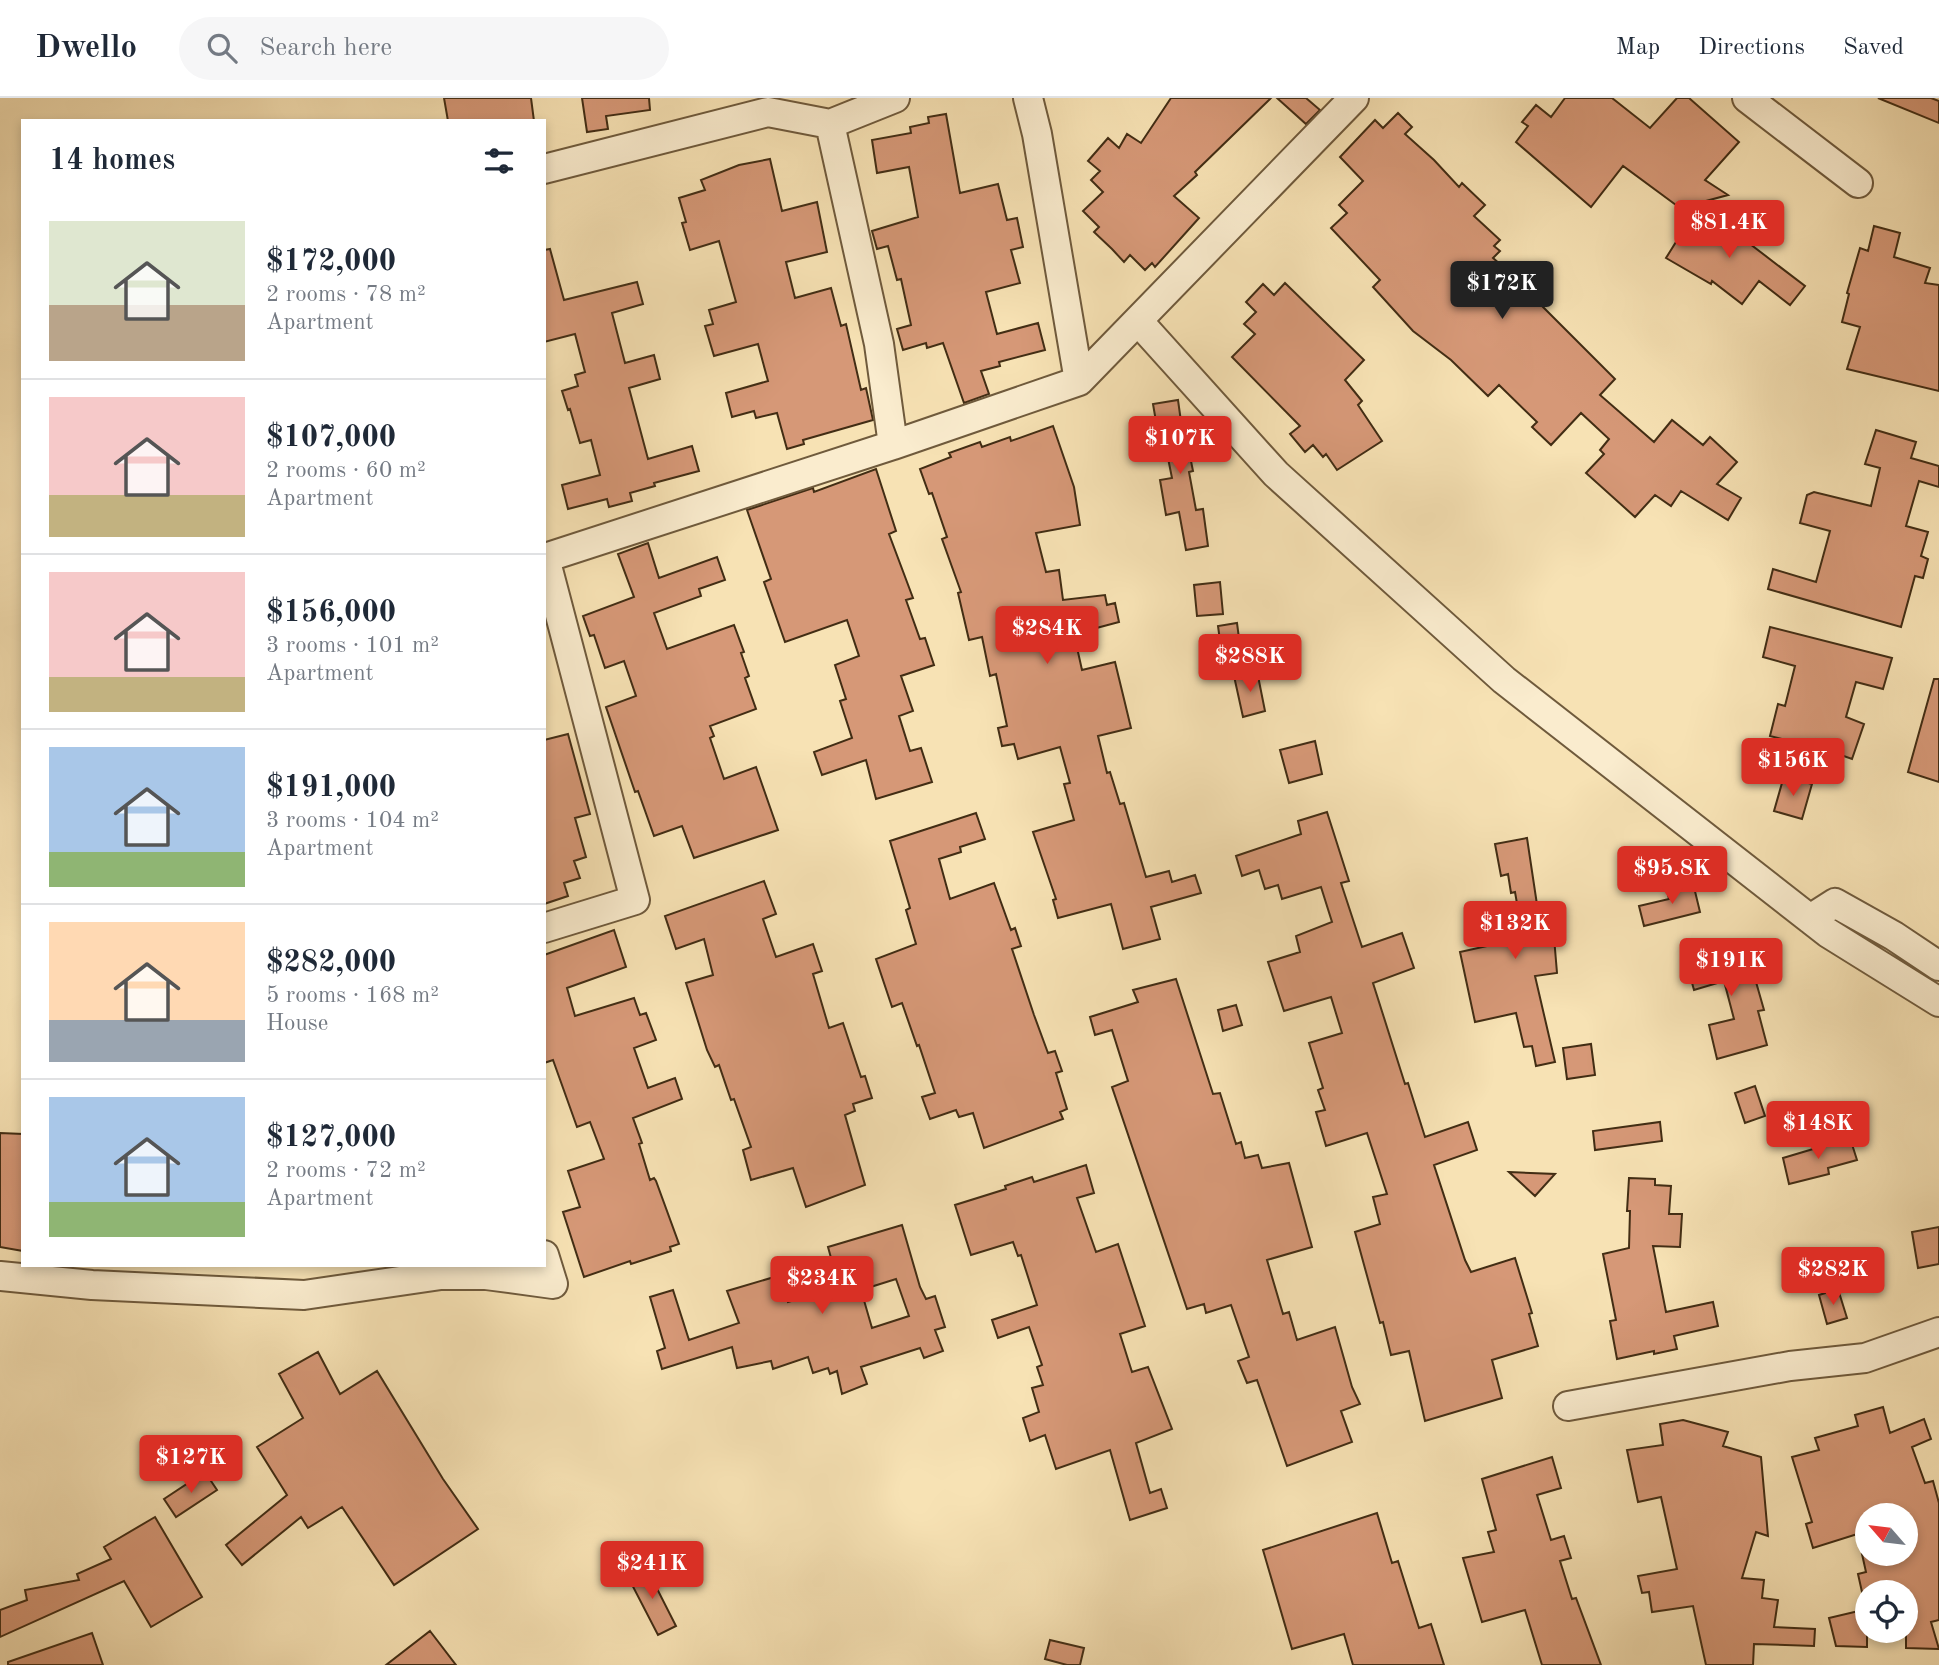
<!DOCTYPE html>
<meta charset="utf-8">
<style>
body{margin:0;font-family:"Old Standard TT",serif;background:#f6f6f7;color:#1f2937;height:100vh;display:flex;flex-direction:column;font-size:26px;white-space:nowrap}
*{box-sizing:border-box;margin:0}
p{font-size:23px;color:#747a83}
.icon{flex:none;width:38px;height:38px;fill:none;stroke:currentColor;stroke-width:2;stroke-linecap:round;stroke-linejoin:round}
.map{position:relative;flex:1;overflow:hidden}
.panel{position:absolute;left:21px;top:21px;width:525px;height:1148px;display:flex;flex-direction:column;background:#fff;border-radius:0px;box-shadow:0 4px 10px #0003}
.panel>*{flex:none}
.needle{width:46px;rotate:298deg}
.buttons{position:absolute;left:1855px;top:1405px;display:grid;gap:14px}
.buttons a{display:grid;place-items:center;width:63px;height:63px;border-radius:50%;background:#fff;box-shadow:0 4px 10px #0003;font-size:35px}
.price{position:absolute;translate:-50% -60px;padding:0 16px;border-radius:7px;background:#d93025;color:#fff;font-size:23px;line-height:46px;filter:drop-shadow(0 2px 4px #0008)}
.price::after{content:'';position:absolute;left:50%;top:42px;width:21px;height:16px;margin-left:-10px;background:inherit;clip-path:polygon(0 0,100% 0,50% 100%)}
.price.selected{background:#222;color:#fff}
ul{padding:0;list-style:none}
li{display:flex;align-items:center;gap:21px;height:175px;padding:0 28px}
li+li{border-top:2px solid #e0e1e3}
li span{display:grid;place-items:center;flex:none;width:196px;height:140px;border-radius:0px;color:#555}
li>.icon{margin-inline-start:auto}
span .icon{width:84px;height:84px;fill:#fffc;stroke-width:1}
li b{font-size:30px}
h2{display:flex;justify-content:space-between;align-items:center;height:84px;padding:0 28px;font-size:30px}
header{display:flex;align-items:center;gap:42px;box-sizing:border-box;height:98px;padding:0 35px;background:#fff;border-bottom:2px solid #e0e1e3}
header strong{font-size:33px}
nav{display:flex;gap:38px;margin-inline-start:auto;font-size:24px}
.search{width:490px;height:63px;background:#f6f6f7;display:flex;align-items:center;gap:18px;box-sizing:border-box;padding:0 24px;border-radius:38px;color:#747a83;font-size:26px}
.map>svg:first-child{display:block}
</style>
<header>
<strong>Dwello</strong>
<div class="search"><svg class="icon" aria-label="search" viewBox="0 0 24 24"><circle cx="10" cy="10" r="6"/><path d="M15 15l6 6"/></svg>Search here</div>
<nav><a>Map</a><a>Directions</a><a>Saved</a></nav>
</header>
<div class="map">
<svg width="1939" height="1567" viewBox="0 0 1939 1567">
<rect width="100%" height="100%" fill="#f7e2b4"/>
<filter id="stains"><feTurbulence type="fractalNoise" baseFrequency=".00286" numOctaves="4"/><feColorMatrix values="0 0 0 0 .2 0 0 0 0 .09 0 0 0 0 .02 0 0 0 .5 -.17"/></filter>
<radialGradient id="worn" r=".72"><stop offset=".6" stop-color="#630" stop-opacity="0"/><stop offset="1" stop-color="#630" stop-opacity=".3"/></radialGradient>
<path fill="#d69877" stroke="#422d14" stroke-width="2" fill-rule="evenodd" d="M444 0H531L534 23H448Z
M582 0H649L650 12 606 18 608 31 587 34Z
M1171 0H1271L1195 74 1197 77 1174 98 1199 120 1155 169 1152 165 1145 172 1130 157 1124 164 1112 151 1094 134 1099 129 1083 113 1103 94 1091 82 1100 73 1088 63 1108 40 1119 50 1127 36 1141 45Z
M1277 0H1306L1320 12 1306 26Z
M1565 0H1612L1650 30 1677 0H1689L1739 44 1705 82 1728 97 1680 110 1623 68 1591 109 1516 44 1528 28 1522 24 1536 7 1551 19Z
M1878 0H1931L1939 3V25Z
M1398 15 1412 29 1405 36 1434 62 1459 89 1462 85 1485 107 1474 118 1500 142 1494 148 1500 153 1493 160 1500 166 1493 173 1523 199 1528 194 1615 281 1600 297 1654 344 1672 322 1703 347 1710 339 1737 364 1717 386 1741 400 1728 422 1681 393 1671 408 1655 397 1635 419 1586 375 1604 356 1600 352 1609 341 1581 315 1551 347 1532 329 1537 324 1499 287 1488 298 1451 262 1413 233 1373 189 1380 182 1331 130 1347 115 1339 107 1363 83 1340 59 1375 22 1383 30Z
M946 16 960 95 998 86 1007 122 1017 120 1023 149 1011 152 1020 185 986 194 997 236 1038 225 1045 252 999 264 1000 268 981 273 989 296 964 305 943 245 927 250 926 245 903 252 897 231 911 227 901 181 897 182 888 148 877 151 872 133 918 119 909 69 877 75 872 42 911 35 910 29 929 25 928 19Z
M770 61 782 113 817 104 827 154 786 164 795 200 831 190 841 228 846 226 861 292 866 290 873 322 803 342 804 346 787 351 777 315 756 320 754 313 732 319 726 295 768 283 758 246 714 258 705 228 713 226 709 212 736 204 719 143 690 152 682 125 686 124 679 100 705 92 701 82 739 67Z
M1699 107 1805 188 1790 207 1759 183 1742 206 1712 183 1711 186 1666 160Z
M1874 128 1900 135 1894 159 1930 170 1925 185 1939 187V293L1847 271 1860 229 1842 224 1849 196 1847 195 1860 150 1868 153Z
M550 151 564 202 637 184 643 206 612 215 625 265 654 257 660 281 629 290 648 361 692 348 699 373 654 385 655 388 630 395 632 403 609 409 607 401 568 411 562 387 600 377 591 342 580 345 570 311 568 312 562 293 578 288 575 277 585 274 575 236 544 244V152Z
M1285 185 1364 262 1345 282 1362 303 1358 307 1382 343 1337 372 1326 356 1323 359 1313 347 1305 354 1290 336 1300 328 1232 259 1255 236 1244 226 1256 214 1246 204 1263 186 1274 197Z
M1178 302 1183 338H1186L1193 373 1189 374 1196 412 1203 411 1208 448 1186 452 1179 414 1166 417 1160 382 1172 380 1164 340 1159 341 1153 306Z
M1053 328 1074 389 1080 427 1036 435 1046 474 1059 472 1063 502 1105 497 1107 507 1115 505 1119 524 1074 536 1082 572 1115 564 1124 601 1131 630 1098 638 1107 675 1110 674 1120 706 1124 705 1146 779 1169 773 1172 784 1195 777 1201 795 1151 809 1160 841 1123 851 1111 806 1058 820 1053 802 1056 801 1033 734 1074 722 1064 686 1070 685 1060 649 1018 661 1014 646 1002 648 998 630 1007 628 996 576 990 578 982 539 969 542 958 495 961 494 942 441 947 439 932 395 929 396 920 371 951 359 949 355 980 344 982 349 1010 339 1011 343Z
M1876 332 1916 344 1911 360 1939 368V389L1919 383 1906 428 1928 434 1921 458 1928 461 1923 480 1915 478 1901 529 1768 491 1773 471 1816 484 1830 433 1800 425 1807 397 1814 394 1871 408 1880 370 1865 366Z
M876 371 896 433 889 436 913 500 906 502 920 541 925 540 934 567 901 578 913 613 899 618 910 653 921 650 932 684 876 701 866 662 822 677 814 654 852 640 840 603 846 601 835 567 859 558 847 522 785 544 764 484 771 481 747 412 813 390 814 394Z
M648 445 659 480 717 459 725 482 699 491 701 498 654 515 667 551 734 527 744 554 741 555 749 578 745 580 756 611 710 628 714 638 710 640 724 681 756 669 778 732 694 760 682 728 654 738 638 693 635 694 606 609 636 598 624 563 605 570 594 537 590 538 583 518 634 499 618 456Z
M1220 484 1223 516 1197 518 1194 487Z
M1237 525 1240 548 1221 550 1218 528Z
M1770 529 1892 560 1883 591 1856 584 1846 619 1864 626 1852 661 1810 646V648L1770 638 1778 606 1785 608 1795 568 1763 559Z
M1257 573 1265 613 1243 619 1234 578Z
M1934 581H1939V684L1908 674Z
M568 636 590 716 575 720 586 759 574 763 580 780 564 785 568 798 544 806V642Z
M1315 643 1322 676 1289 685 1280 652Z
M1784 678 1812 686 1802 721 1774 713Z
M1327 714 1349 783 1341 785 1362 849 1402 835 1414 870 1373 885 1405 986 1408 985 1425 1039 1468 1024 1477 1052 1434 1067 1465 1162 1471 1174 1515 1160 1532 1215 1529 1216 1538 1248 1492 1262 1502 1300 1425 1323 1409 1253 1391 1257 1383 1224 1380 1225 1355 1134 1380 1126 1373 1099 1387 1096 1367 1035 1326 1048 1316 1014 1325 1012 1318 992 1323 990 1309 945 1342 935 1331 899 1284 913 1268 864 1300 854 1296 838 1332 824 1321 789 1282 801 1278 787 1265 791 1259 772 1242 778 1236 758 1301 736 1298 723Z
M976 715 985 741 960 749 961 754 939 761 950 801 994 785 1011 832 1015 830 1021 848 1012 851 1034 917 1048 955 1055 953 1062 973 1056 975 1067 1011 1060 1014 1063 1021 984 1050 973 1015 959 1019 956 1012 930 1021 922 999 935 995 919 947 917 948 902 905 892 909 876 861 916 846 906 812 910 810 890 743Z
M1527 740 1542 840 1554 839 1557 875 1535 878 1555 964 1536 968 1532 948 1524 949 1516 915 1475 924 1460 854 1523 840 1515 794 1511 795 1508 776 1501 778 1495 746Z
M764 783 776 816 763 821 776 859 813 846 822 873 813 876 829 930 843 925 861 979 865 978 872 1000 853 1006 855 1013 845 1017 865 1087 806 1109 793 1070 751 1082 743 1052 751 1049 734 1001 731 1002 719 967 715 969 707 952 686 885 713 877 704 841 676 851 665 818Z
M1693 785 1700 814 1644 828 1639 808 1669 801 1667 792Z
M614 832 626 869 567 890 575 918 634 900 640 917 646 915 656 942 634 950 648 990 675 980 682 1001 633 1020 642 1045 639 1046 650 1082 654 1080 656 1083 679 1146 670 1149 671 1153 631 1166 630 1163 584 1179 563 1114 580 1109 568 1073 604 1061 590 1024 577 1029 553 962 544 965V857Z
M1740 843 1749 878 1754 877 1764 912 1758 913 1767 947 1717 961 1709 927 1734 921 1724 883 1694 892 1685 859Z
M1176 881 1213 996 1220 995 1236 1046 1241 1044 1245 1060 1258 1057 1262 1070 1289 1065 1312 1149 1267 1162 1283 1216 1289 1214 1297 1242 1335 1229 1352 1289 1360 1306 1341 1313 1352 1344 1287 1368 1257 1282 1247 1285 1238 1263 1249 1259 1231 1207 1206 1215 1204 1206 1187 1211 1112 989 1128 983 1112 932 1095 937 1090 919 1138 904 1133 892Z
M1236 907 1242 927 1223 933 1218 912Z
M1591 946 1595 977 1567 981 1563 950Z
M1755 988 1765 1018 1745 1025 1735 995Z
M1660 1024 1662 1043 1595 1052 1593 1033Z
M0 1035 23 1036V1153L0 1149Z
M1850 1040 1857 1062 1828 1070 1829 1076 1789 1086 1783 1060Z
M1086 1067 1094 1095 1077 1100 1096 1154 1118 1146 1145 1228 1120 1236 1132 1274 1148 1269 1172 1331 1136 1345 1150 1395 1161 1391 1167 1410 1130 1422 1110 1352 1056 1371 1045 1337 1030 1343 1023 1320 1039 1314 1032 1290 1043 1287 1037 1269 1042 1267 1029 1229 998 1240 992 1222 1037 1207 1021 1157 1018 1158 1013 1144 971 1157 955 1107 1006 1091 1005 1088 1032 1079 1034 1084Z
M1509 1074 1555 1076 1535 1098Z
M1629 1080 1655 1081V1087L1671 1088 1669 1116H1682L1680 1149 1653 1148 1666 1214 1713 1204 1718 1228 1674 1238 1677 1251 1654 1256V1253L1617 1261 1610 1223 1616 1222 1603 1156 1629 1150 1630 1113H1627Z
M902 1127 920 1189 926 1201 935 1198 945 1229 935 1232 943 1253 924 1260 920 1250 861 1269 867 1286 842 1296 837 1273 830 1276 828 1270 813 1275 808 1259 773 1271 771 1263 737 1270 732 1249 662 1271 657 1253 665 1250 650 1199 673 1192 689 1242 739 1225 727 1193 781 1177 788 1204 839 1189 828 1149ZM896 1181 909 1218 872 1230 861 1192Z
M1939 1129V1166L1918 1170 1912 1134Z
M1838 1191 1847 1220 1827 1226 1819 1197Z
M318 1254 340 1296 377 1273 443 1381 478 1431 394 1487 342 1409 308 1430 301 1419 242 1467 226 1447 287 1397 257 1349 303 1320 279 1276Z
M1883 1309 1890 1335 1924 1321 1931 1341 1912 1349 1925 1385 1933 1383 1939 1405V1522L1931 1524 1939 1551 1906 1550V1494H1862L1858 1476 1866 1474 1862 1456H1906V1418H1867V1433L1813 1450 1806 1426 1812 1424 1792 1359 1819 1352 1815 1340 1858 1328 1855 1317Z
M1683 1322 1728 1334 1723 1348 1761 1359 1768 1438 1756 1434 1742 1480 1764 1482 1762 1500 1778 1502 1774 1529 1815 1531 1814 1548 1754 1546 1753 1567H1706L1693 1508 1652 1514 1649 1494 1642 1495 1638 1478 1677 1471 1661 1399 1638 1404 1627 1352 1663 1347 1660 1326Z
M1552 1359 1561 1390 1537 1397 1551 1442 1564 1438 1571 1460 1560 1463 1572 1501 1576 1500 1601 1567H1542L1525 1512 1482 1524 1463 1460 1494 1454 1488 1434 1496 1432 1482 1381Z
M205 1374 217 1392 176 1419 164 1401Z
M1377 1415 1392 1465 1398 1463 1419 1530 1431 1526 1444 1567H1353L1344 1536 1292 1551 1263 1452Z
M155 1419 202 1499 151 1529 124 1483 0 1539V1512L27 1502 25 1492 79 1482 77 1476 111 1461 104 1449Z
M646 1469 676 1528 658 1537 628 1479Z
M1867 1511V1549L1836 1548 1829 1520Z
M430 1533 456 1567H386Z
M92 1535 103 1567H8V1564Z
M1050 1542 1084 1550 1080 1567H1067L1045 1561Z"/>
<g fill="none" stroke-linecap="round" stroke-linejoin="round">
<defs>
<path id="street" d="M1028 0 1037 36 1079 283
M1747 0 1858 85
M544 71 768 14 830 26 895 0
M1138 223 1276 376 1504 582 1828 835 1939 904
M893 347 1079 283 1354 0
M1810 821 1835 805 1894 838 1939 868
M544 830 635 802 545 460 893 347 879 246 830 26
M0 1178 92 1187 304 1197 441 1177H486L553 1186 544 1157
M1568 1308 1790 1268 1865 1260 1939 1234"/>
</defs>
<use href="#street" stroke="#6f5a3c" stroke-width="32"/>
<use href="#street" stroke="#faecce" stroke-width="28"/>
</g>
<rect width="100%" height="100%" filter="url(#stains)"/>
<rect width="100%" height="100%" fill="url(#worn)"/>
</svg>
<div class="buttons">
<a><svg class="needle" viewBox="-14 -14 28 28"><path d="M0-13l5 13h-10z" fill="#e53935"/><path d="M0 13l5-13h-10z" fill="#747a83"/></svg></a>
<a><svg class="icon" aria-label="locate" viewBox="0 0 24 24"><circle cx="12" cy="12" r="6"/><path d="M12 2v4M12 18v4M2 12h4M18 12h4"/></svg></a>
</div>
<b class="price" style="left:1729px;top:162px">$81.4K</b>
<b class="price selected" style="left:1502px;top:223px">$172K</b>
<b class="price" style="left:1180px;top:378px">$107K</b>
<b class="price" style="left:1047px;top:568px">$284K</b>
<b class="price" style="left:1250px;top:596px">$288K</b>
<b class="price" style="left:1793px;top:700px">$156K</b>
<b class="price" style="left:1672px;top:808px">$95.8K</b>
<b class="price" style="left:1515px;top:863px">$132K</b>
<b class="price" style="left:1731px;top:900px">$191K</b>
<b class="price" style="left:1818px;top:1063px">$148K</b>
<b class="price" style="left:1833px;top:1209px">$282K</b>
<b class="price" style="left:822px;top:1218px">$234K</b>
<b class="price" style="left:191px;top:1397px">$127K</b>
<b class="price" style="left:652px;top:1503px">$241K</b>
<section class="panel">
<h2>14 homes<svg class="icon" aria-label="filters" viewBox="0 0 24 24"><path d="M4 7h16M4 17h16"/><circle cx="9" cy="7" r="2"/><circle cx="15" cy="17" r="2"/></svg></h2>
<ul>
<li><span style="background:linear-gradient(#dfe7d0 60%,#b9a48a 0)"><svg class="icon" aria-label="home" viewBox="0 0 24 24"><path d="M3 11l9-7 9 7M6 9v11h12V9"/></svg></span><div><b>$172,000</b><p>2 rooms · 78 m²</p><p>Apartment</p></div></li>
<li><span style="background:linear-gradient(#f6c9c9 70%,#c2b280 0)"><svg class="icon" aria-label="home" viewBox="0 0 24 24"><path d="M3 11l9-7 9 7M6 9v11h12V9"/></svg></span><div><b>$107,000</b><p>2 rooms · 60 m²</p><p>Apartment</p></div></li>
<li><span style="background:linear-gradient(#f6c9c9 75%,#c2b280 0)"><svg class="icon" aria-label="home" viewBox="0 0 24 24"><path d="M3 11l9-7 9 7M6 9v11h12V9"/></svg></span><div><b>$156,000</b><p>3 rooms · 101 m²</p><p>Apartment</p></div></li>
<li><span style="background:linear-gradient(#a9c7e8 75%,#8fb573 0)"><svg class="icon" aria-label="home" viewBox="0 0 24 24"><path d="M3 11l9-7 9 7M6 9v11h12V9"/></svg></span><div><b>$191,000</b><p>3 rooms · 104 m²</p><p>Apartment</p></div></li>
<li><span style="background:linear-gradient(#ffd9b3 70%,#9aa5b1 0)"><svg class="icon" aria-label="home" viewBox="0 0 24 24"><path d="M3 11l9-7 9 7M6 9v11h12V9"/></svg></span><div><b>$282,000</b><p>5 rooms · 168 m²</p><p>House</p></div></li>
<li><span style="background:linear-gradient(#a9c7e8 75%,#8fb573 0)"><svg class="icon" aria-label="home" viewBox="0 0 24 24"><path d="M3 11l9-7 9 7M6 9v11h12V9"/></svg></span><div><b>$127,000</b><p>2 rooms · 72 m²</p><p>Apartment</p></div></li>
</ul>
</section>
</div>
